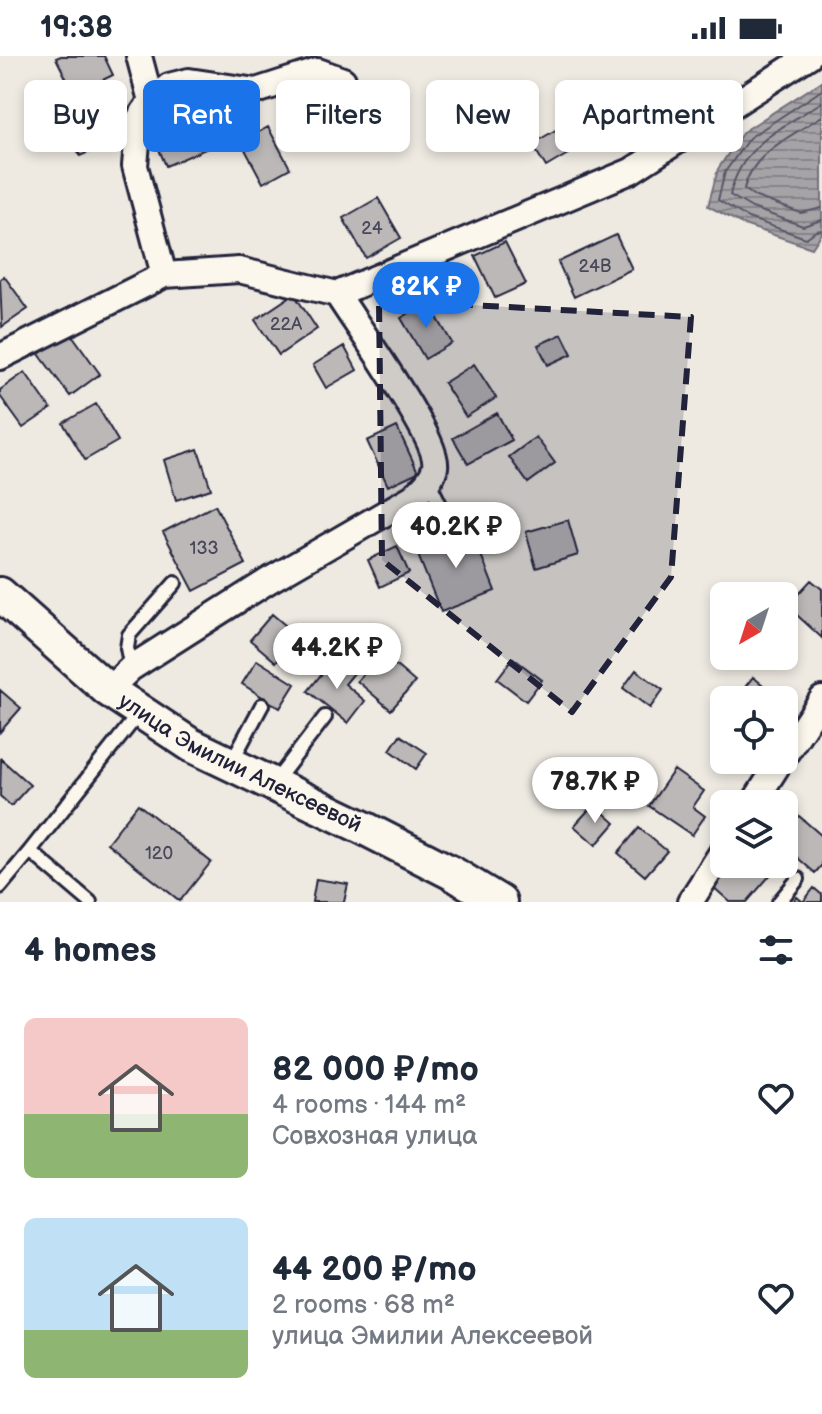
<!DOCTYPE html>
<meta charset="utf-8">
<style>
body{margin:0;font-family:"Balsamiq Sans",sans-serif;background:#f6f6f7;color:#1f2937;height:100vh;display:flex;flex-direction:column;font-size:30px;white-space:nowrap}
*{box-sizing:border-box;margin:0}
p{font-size:26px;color:#747a83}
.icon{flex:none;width:44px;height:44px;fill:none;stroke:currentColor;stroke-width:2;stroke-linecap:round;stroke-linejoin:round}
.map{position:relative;height:846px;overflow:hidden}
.details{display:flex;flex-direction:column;background:#fff;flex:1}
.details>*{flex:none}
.guide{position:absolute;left:24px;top:24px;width:774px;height:72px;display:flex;gap:16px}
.needle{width:52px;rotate:219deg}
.tools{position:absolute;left:710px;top:526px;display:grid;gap:16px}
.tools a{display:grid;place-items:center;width:88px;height:88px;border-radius:12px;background:#fff;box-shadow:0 4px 12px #0003;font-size:40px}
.price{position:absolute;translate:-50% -68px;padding:0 18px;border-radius:28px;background:#fff;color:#222;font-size:26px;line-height:52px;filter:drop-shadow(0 2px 4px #0008)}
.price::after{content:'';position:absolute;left:50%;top:48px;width:24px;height:18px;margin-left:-12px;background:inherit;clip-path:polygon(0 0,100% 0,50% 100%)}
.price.active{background:#1a73e8;color:#fff}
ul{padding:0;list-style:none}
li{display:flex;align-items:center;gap:24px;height:200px;padding:0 24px}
li span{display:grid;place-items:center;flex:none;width:224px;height:160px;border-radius:12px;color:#555}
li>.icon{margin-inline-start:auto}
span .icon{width:96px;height:96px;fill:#fffc;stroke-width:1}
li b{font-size:34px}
h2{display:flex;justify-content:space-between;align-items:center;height:96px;padding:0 24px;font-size:34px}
.chip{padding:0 28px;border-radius:12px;background:#fff;box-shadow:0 4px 12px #0003;font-size:28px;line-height:72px}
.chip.active{background:#1a73e8;color:#fff}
.status{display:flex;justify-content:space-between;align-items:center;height:56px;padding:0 40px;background:#fff;direction:ltr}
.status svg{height:22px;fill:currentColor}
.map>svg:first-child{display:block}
</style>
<div class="status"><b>19:38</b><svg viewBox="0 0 49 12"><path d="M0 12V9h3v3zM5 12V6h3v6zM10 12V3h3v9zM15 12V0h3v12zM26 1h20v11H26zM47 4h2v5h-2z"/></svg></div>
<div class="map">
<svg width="822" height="846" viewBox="0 0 822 846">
<defs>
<pattern id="water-rules" width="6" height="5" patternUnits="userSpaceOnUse" patternTransform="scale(2)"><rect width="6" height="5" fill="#a6a3a7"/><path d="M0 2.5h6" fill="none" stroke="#878489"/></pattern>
</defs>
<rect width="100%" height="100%" fill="#eeeae2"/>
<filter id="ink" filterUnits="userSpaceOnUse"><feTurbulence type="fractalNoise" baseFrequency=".0125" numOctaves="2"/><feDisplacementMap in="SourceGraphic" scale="16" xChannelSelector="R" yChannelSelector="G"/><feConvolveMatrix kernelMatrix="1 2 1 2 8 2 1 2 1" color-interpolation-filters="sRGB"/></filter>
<g filter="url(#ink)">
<path fill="url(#water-rules)" stroke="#716f7c" stroke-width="2" d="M822 25V177L812 192 744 169 708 150 718 113 743 76Z"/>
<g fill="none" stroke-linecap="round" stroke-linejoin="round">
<path stroke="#575666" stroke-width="2" d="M822 34 749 82 725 116 718 144 748 162 806 182 816 175 822 174
M822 46C782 72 741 88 730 139L752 152 803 170 822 164
M822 60C794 79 752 96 744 133L756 141 801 157 822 152"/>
</g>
<path fill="#bcb8b8" stroke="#22223b" stroke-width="2" d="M61 0H104L113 19 74 38 56 2Z
M87 52 103 90 80 100 64 62Z
M197 66 208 92 166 110 155 84Z
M268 71 290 112 263 127 241 86Z
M559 72 573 95 546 111 532 88Z
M378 142 401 182 366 202 343 162Z
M616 179 632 213 574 241 558 206Z
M505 186 526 228 495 242 475 200Z
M4 220 28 253 2 271 0 223Z
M294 238 317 273 279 299 255 264Z
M428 246 452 287 425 303 401 262Z
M70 276 100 318 70 340 39 298Z
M562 278 572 298 548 309 538 289Z
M344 290 357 314 326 332 313 309Z
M474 308 496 342 466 361 444 327Z
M25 316 51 353 23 372 0 340V334Z
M96 348 118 385 85 404 63 367Z
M497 357 512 384 468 408 453 382Z
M397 371 418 416 388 430 367 385Z
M536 381 555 407 528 427 509 401Z
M198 393 211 433 176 444 164 404Z
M215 449 246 508 194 535 163 476Z
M568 464 578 499 536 512 526 476Z
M471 473 495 535 441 556 416 494Z
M397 490 409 517 380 531 368 504Z
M811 524 822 533V582L787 550Z
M272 558 298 580 276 606 250 584Z
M381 597 415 626 391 654 357 625Z
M335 601 355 616 345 628 365 645 348 667 308 635Z
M513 602 542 624 526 645 497 623Z
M257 604 295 628 280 652 242 628Z
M636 614 663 634 650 652 623 632Z
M753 621 781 643 780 644H735Z
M0 634 21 652 0 676Z
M400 679 427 697 416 713 390 694Z
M1 703 30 729 11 750 0 740Z
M674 714 704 735 693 751 705 760 692 779 649 750Z
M784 747 822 780V809L815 817 791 796 784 803Z
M138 748 211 806 180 845 107 787Z
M594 748 615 767 596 789 574 770Z
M639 772 667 795 645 820 618 797Z
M731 808H780L747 846H730L712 830Z
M316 823 348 828 344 846H312Z
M814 832 822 839V846H793L797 841 803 846Z"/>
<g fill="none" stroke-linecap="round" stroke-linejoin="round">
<defs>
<path id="lane" d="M429 426 450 469
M131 612 127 592 129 579 175 527
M232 705 262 649
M275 726 325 661
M0 831 30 795
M90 846 30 795 140 656
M779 846 798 823"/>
<path id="street" d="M151 45 169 30 189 25 256 35 318 15 343 24
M337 238 631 115 809 0
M0 301 164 219
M108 634 131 612 268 525 413 441C422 432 432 424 435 411 440 384 355 267 337 238L239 214 164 219 135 110 139 63 151 45 139 0
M784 700 822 643
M753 748 781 704
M690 846 724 793"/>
<g id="secondary">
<path id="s1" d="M0 538 108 634 191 689 364 772 452 817 500 846"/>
</g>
</defs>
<use href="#lane" stroke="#22223b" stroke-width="18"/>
<use href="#street" stroke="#22223b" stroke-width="30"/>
<use href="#secondary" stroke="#22223b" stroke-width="38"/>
<use href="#lane" stroke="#fbf7ec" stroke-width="12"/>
<use href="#street" stroke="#fbf7ec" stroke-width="24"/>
<use href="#secondary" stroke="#fbf7ec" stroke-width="32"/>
</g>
</g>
<path fill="#22223b" fill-opacity="0.2" stroke="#22223b" stroke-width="6" stroke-dasharray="16 10" stroke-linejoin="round" d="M379 244 691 261 671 521 572 656 382 504Z"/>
<g text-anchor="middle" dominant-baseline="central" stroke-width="8" stroke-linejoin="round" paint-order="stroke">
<g font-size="18" fill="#48485a">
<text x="372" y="172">24</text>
<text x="595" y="210">24В</text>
<text x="286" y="268">22А</text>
<text x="204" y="492">133</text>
<text x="159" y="797">120</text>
</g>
<g font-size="22" fill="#22223b" stroke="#fbf7ec">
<text stroke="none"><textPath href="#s1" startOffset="296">улица Эмилии Алексеевой</textPath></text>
</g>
</g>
</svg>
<div class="tools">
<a><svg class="needle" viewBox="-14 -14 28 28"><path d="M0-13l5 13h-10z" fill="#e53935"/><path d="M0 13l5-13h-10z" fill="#747a83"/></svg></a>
<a><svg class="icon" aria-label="locate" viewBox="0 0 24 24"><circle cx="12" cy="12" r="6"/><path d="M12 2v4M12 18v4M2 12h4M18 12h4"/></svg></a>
<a><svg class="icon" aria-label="layers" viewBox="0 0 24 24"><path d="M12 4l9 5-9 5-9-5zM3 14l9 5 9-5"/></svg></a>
</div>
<b class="price active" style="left:426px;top:274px">82K ₽</b>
<b class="price" style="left:456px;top:514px">40.2K ₽</b>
<b class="price" style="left:337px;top:635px">44.2K ₽</b>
<b class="price" style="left:595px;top:769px">78.7K ₽</b>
<div class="guide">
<a class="chip">Buy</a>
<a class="chip active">Rent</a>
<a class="chip">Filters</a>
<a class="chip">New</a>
<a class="chip">Apartment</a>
</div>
</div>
<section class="details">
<h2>4 homes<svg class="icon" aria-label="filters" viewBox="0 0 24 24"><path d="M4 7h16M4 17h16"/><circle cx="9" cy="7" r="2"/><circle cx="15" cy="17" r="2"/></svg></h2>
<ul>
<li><span style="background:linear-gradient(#f6c9c9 60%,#8fb573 0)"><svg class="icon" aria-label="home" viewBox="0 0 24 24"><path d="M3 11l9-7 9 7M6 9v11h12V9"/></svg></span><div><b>82 000 ₽/mo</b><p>4 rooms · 144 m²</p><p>Совхозная улица</p></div><svg class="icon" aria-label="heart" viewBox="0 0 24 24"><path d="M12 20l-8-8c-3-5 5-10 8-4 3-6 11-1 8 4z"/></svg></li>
<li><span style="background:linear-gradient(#bfe0f5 70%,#8fb573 0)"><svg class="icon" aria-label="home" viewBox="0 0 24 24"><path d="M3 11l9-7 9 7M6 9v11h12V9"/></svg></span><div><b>44 200 ₽/mo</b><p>2 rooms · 68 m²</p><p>улица Эмилии Алексеевой</p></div><svg class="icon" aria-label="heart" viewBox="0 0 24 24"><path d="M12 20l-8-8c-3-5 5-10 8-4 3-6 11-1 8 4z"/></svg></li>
</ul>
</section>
